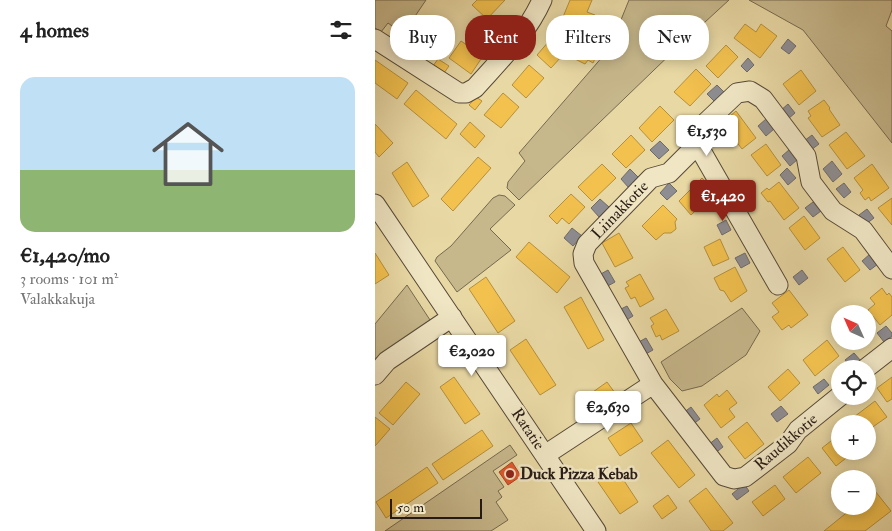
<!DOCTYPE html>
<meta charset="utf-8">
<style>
body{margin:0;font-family:"IM FELL Double Pica",serif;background:#f2f2f2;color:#222;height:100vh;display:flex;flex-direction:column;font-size:19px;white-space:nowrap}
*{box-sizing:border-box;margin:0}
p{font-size:16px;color:#767676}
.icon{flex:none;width:28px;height:28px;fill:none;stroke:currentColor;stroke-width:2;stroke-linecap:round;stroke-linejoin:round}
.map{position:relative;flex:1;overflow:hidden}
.panel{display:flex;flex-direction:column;background:#fff;width:375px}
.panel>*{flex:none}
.hud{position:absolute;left:15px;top:15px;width:426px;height:45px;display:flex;gap:10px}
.needle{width:32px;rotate:315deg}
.buttons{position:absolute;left:456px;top:305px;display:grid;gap:10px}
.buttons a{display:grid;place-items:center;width:45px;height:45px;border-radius:50%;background:#fff;box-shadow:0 2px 12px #0003;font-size:25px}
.scale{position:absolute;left:15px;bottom:12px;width:92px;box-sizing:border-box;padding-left:5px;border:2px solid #261a15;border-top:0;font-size:14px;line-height:18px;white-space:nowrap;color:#261a15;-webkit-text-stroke:4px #f0e6c4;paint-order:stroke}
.price{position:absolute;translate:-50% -42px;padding:0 11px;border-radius:5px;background:#fff;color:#222;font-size:16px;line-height:32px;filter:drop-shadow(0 1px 2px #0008)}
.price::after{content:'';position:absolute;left:50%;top:30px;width:15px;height:11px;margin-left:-8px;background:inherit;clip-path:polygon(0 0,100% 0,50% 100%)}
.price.current{background:#8f2418;color:#fff}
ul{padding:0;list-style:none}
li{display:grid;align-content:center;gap:10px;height:265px;padding:0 20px}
li span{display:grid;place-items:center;height:155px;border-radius:15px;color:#555}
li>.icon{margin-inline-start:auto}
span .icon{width:90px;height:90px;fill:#fffc;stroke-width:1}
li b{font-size:21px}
h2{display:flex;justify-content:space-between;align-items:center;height:60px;padding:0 20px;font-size:21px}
.chip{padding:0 18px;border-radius:20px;background:#fff;box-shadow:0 2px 12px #0003;font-size:18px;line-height:45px}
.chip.current{background:#8f2418;color:#fff}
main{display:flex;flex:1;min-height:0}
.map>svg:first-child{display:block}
</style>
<main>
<section class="panel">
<h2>4 homes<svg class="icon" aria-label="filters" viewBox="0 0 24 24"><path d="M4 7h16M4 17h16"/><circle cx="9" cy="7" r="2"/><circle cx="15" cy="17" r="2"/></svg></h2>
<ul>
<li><span style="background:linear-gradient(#bfe0f5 60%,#8fb573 0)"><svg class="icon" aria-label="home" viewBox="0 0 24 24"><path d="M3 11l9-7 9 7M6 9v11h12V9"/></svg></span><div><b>€1,420/mo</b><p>3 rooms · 101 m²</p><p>Valakkakuja</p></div></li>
</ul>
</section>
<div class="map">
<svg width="517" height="531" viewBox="0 0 517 531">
<rect width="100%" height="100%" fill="#e8d8a4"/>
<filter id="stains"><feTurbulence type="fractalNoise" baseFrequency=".004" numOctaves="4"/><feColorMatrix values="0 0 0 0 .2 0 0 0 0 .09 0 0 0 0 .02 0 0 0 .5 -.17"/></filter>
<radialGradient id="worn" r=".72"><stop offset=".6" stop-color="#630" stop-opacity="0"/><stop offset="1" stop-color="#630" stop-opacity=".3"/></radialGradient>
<path fill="#c7b88c" stroke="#766950" d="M0 0H51L28 34 13 23 6 32 0 28Z
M254 0H354L305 45 144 200 132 188 133 182 150 161 144 153 229 55 235 47Z
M374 0H517V10L511 26 517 31V143L428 30Z
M124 195 130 196 140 205 115 229 136 250 82 292 60 261 62 257 76 246 118 198Z
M32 285 57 323 0 367V324Z
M367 308 385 331 371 355 327 386 307 391 295 379 286 362Z
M135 445 142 455 118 471 129 487 123 491 127 497 121 502 133 520 116 531H10Z"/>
<path fill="#f2c14e" stroke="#b58f3d" d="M102 0H130L112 19 97 5Z
M195 0H217L212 12 220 15 216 27 208 23 207 25 188 17Z
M121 16 129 23 121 32 113 25Z
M52 17 77 35 65 51 40 34Z
M370 24 381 32 386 24 402 36 385 58 359 38Z
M181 33 187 39 195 36 223 52 218 63 213 60 210 64 200 59 203 54 199 52 200 49 196 46 176 68 162 55Z
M31 35 42 42 37 50 26 43Z
M123 39 128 43 121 52 116 48Z
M86 41 108 56 96 74 74 58Z
M351 45 363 57 343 78 331 66Z
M63 59 74 66 69 73 58 66Z
M0 60 33 83 22 99 0 83Z
M154 65 169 78 151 98 137 85Z
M321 69 336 84 315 106 299 92Z
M426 70 441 91 424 105 408 84Z
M41 90 82 124 71 139 29 104Z
M128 93 144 107 126 128 109 115Z
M101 97 107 101 100 110 94 105Z
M449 100 455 108 454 109 465 125 447 137 433 118 436 116 433 111Z
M285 106 299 120 277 142 264 128Z
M361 111 381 138 367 149 347 123Z
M95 122 110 136 100 148 85 134Z
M0 124 18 143 4 157 0 152Z
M471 132 490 156 472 169 454 145Z
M256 135 270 150 251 168 237 154Z
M391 144 406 165 392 176 376 155Z
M103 157 116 168 78 211 66 199Z
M32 162 54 196 38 207 17 173Z
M227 164 241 178 217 201 203 187Z
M497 164 514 188 496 201 494 197 490 200 485 193 488 190 479 178Z
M327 178 340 192 316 215 304 201Z
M404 182 424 208 409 220 395 201 393 202 386 193 392 188 394 190Z
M196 194 210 207 194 224 187 218 182 224 174 216Z
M517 198V225L503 208Z
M288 205 302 219 300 222 301 229 296 233H289L281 240 267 226Z
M429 216 445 238 430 250 414 228Z
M244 233 258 258 240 267 227 243Z
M345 239 354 259 338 266 329 247Z
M154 242 195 277 182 293 141 257Z
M468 247 485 270 470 282 452 259Z
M0 253 14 275 0 284Z
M360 267 372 291 356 302 349 291 345 290 339 278Z
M265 274 279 299 265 307 260 297 256 299 250 288 254 286 251 282Z
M111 277 140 321 123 333 94 289Z
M507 288 512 295 514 293 517 297V315L505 325 493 310 500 304 495 298Z
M414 290 433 315 416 328 414 325 407 330 397 317 404 312 397 303Z
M206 297 229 340 213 349 189 307Z
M291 309 304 331 287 340 285 335 281 337 276 326 279 324 275 318Z
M151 339 181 385 165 395 135 350Z
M452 340 464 356 440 376 428 360Z
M413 369 425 383 405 401 393 387Z
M79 377 105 414 90 424 65 387Z
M517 377V399L512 402 502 388Z
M31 382 45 394 18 425 4 413Z
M232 382 240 393 215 410 208 399Z
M352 390 362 403 354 409 360 417 346 428 329 405 342 394 344 397Z
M500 401 512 417 492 431V424H478L475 420Z
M0 417 15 429 0 446Z
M372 422 389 444 370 459 353 437Z
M256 423 268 441 245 456 233 438Z
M107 430 118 446 68 480 57 464Z
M465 434V451H480L461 466 447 448Z
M293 440 320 475 304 488 276 453Z
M433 457 446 473 421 493 408 477Z
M52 467 63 483 11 518 1 502Z
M242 470 263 502 245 514 223 482Z
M400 485 410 499 388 516 377 502Z
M331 488 358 523 348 531H336L314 501Z
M500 491 516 511 490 531H449L480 506H492V497Z
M293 495 302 508 287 519 278 506Z"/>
<path fill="#e4572e" stroke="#ab4526" d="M137 462 146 476 133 485 124 472Z"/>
<path fill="#8d8d92" stroke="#6e6a6c" d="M413 39 421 46 414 54 406 48Z
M373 58 379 65 372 72 366 66Z
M342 85 351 94 341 103 332 94Z
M413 104 420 113 413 119 405 111Z
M391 119 399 129 391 136 383 126Z
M437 135 444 144 436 150 429 141Z
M285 141 294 150 284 159 275 150Z
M415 149 423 159 415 166 407 156Z
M457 161 467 174 458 182 448 169Z
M412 168 421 178 413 185 405 175Z
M255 169 264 178 254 188 246 179Z
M294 183 302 191 292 200 285 193Z
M469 183 476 192 469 198 461 189Z
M225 199 234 207 224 217 216 208Z
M438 202 446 211 438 217 430 208Z
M492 209 499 218 491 224 484 215Z
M351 220 356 230 347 235 342 225Z
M197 228 207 236 198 246 189 238Z
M370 253 375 263 366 268 360 258Z
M495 254 503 264 495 270 487 261Z
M233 270 240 282 231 287 224 275Z
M427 270 433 278 424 285 418 277Z
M252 306 258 316 250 321 244 310Z
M511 326 517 333V336L509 342 502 333Z
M271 338 278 350 269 355 262 343Z
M479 353 486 361 477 369 470 360Z
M449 379 454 385 443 394 438 387Z
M406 406 413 414 402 422 396 414Z
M316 407 325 419 317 425 308 413Z
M342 438 348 447 339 454 333 445Z
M369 484 374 491 362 500 357 494Z"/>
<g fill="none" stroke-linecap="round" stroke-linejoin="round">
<defs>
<path id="minor" d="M0 39 84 93H91L100 88C124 61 152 34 167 0
M321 142 403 285
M0 204 221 531
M490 369 517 348
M0 375 12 361 77 317
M465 396 423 430 413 444 370 477 359 479 349 476 278 384 209 263 208 254 212 244 276 178 294 173 315 152 321 142 323 130 362 93 375 91 388 99 431 156 436 182 458 211 488 230 517 269
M170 455 278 384"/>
</defs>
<use href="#minor" stroke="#564a39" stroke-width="21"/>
<use href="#minor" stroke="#f0e6c4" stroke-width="19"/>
</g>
<circle fill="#8f2418" stroke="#f0e6c4" stroke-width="2" cx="135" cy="474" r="5"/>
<g text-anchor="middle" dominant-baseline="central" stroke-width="5" stroke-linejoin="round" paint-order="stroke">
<g font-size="16" fill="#261a15" stroke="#f0e6c4">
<text transform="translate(245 210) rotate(-46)">Liinakkotie</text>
<text transform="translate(153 429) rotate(56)">Ratatie</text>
<text transform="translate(411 442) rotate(-41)">Raudikkotie</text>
</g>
<g font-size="16" font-weight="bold" fill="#261a15" stroke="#f0e6c4" text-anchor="start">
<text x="145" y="474">Duck Pizza Kebab</text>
</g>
</g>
<rect width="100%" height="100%" filter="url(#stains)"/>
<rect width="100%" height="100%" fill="url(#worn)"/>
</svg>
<div class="buttons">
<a><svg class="needle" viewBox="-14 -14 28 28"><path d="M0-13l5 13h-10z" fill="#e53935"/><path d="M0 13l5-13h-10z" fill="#767676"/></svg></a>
<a><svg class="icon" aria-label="locate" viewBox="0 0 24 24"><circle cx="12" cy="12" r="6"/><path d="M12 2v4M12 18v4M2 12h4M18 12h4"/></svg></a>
<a>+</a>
<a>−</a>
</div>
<div class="scale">50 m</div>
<b class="price" style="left:332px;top:157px">€1,530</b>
<b class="price current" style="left:348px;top:222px">€1,420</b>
<b class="price" style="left:97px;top:377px">€2,020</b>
<b class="price" style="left:233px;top:433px">€2,630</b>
<div class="hud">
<a class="chip">Buy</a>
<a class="chip current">Rent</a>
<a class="chip">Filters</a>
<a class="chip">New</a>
</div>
</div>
</main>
